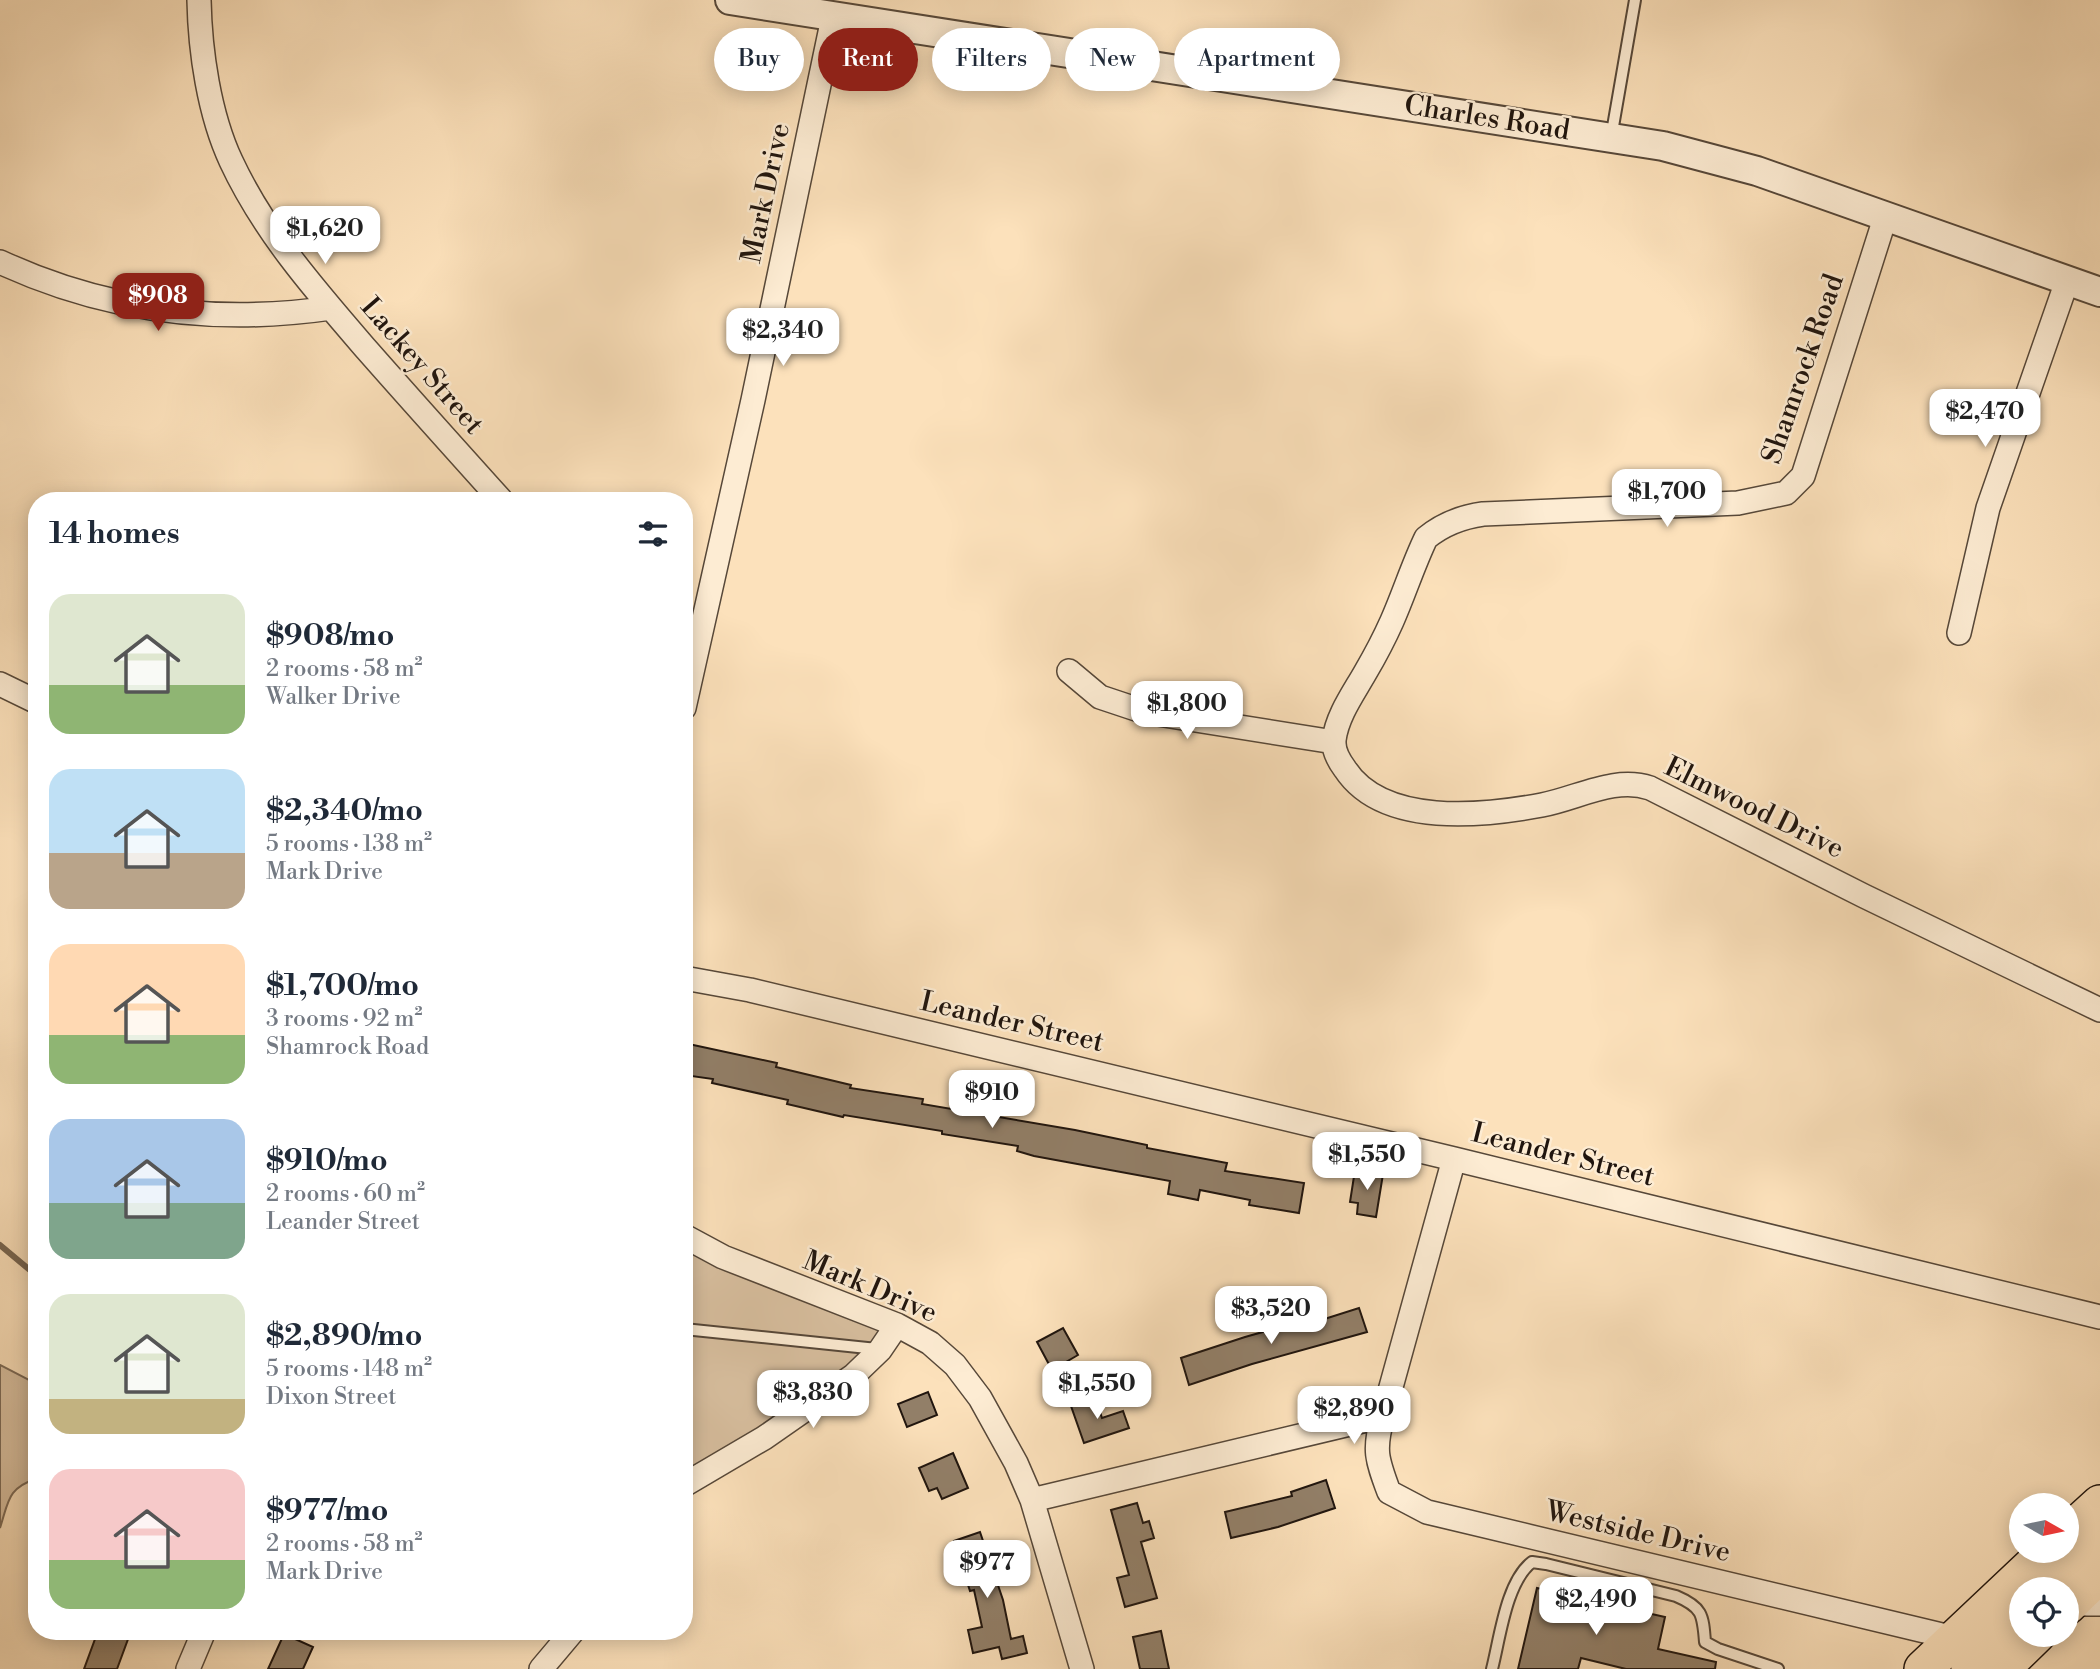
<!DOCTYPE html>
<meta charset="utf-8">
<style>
body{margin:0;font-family:"Libre Bodoni",serif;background:#f6f6f7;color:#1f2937;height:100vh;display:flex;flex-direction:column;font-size:26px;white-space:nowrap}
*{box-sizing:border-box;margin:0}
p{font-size:23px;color:#747a83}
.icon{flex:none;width:38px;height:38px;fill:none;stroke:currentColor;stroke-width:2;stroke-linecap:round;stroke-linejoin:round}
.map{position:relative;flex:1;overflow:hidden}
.drawer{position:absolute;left:28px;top:492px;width:665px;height:1148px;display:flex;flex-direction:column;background:#fff;border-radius:28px;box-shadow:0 4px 18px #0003}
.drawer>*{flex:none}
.banner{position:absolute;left:714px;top:28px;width:665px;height:63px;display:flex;gap:14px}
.needle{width:46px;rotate:99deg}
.fabs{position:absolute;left:2009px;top:1493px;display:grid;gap:14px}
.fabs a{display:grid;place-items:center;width:70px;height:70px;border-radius:50%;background:#fff;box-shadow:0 4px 18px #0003;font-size:35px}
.price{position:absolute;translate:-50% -60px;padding:0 16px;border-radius:14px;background:#fff;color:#222;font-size:23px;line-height:46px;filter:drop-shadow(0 2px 4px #0008)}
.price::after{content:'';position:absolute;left:50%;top:42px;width:21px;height:16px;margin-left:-10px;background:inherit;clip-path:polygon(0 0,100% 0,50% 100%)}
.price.active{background:#8f2418;color:#fff}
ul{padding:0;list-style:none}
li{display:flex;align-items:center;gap:21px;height:175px;padding:0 21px}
li span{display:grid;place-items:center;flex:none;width:196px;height:140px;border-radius:21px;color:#555}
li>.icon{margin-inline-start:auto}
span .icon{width:84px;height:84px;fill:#fffc;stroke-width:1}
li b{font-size:30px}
h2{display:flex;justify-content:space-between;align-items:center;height:84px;padding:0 21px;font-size:30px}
.tag{padding:0 24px;border-radius:32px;background:#fff;box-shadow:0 4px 18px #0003;font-size:24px;line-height:63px}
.tag.active{background:#8f2418;color:#fff}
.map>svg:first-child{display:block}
</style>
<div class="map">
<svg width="2100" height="1669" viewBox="0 0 2100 1669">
<rect width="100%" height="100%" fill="#fce1bb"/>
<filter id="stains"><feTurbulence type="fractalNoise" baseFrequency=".00286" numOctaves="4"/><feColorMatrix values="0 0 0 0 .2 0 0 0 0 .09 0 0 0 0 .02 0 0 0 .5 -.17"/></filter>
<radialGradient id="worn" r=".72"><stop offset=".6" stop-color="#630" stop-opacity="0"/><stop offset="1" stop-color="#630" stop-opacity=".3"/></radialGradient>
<path fill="#d7be9e" stroke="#7c6a56" stroke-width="2" d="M684 1236 897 1325 880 1350 684 1485Z
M0 1365 37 1384V1478C7 1489 9 1500 0 1528Z"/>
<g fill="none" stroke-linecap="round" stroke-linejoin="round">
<path stroke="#776652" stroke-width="6" d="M0 1245 37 1276"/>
</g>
<path fill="#927f68" stroke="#20150e" stroke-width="2" d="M684 1043 777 1063 776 1067 851 1085 850 1088 923 1099 922 1104 1075 1130 1147 1145V1148L1227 1163 1225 1171 1304 1183 1299 1213 1249 1205 1250 1200 1200 1190 1198 1200 1168 1194 1170 1181 1034 1156 1017 1151 1018 1146 942 1134V1131L844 1115 843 1117 787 1104 788 1100 712 1083 713 1079 684 1075Z
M1355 1170 1383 1174 1376 1217 1357 1214 1358 1203 1350 1202Z
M1359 1308 1367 1332 1252 1364 1189 1385 1181 1358 1245 1337 1291 1324 1293 1329Z
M1063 1328 1078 1355 1052 1370 1037 1342Z
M928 1392 937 1415 907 1427 898 1404Z
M1095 1397 1102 1418 1123 1411 1129 1428 1084 1443 1071 1406Z
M953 1453 968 1488 942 1499 937 1488 929 1491 919 1468Z
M1326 1480 1335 1508 1278 1527 1231 1538 1225 1512 1292 1496 1291 1492Z
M1137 1503 1143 1523 1149 1521 1154 1538 1141 1542 1157 1598 1125 1607 1117 1578 1129 1575 1111 1510Z
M980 1532 1003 1600 1011 1639 1023 1636 1027 1653 1002 1659 999 1647 973 1653 968 1630 982 1627 974 1590 970 1591 954 1541Z
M1537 1588 1665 1617 1658 1649 1716 1662 1715 1669H1626L1581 1658 1578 1669H1518Z
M98 1631H131L117 1669H84Z
M1161 1631 1169 1669H1140L1133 1637Z
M284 1634 313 1647 303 1669H268Z"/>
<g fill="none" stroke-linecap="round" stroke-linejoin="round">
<defs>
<path id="service" d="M1611 138 1635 0
M684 1329 877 1349
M1492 1669C1500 1638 1506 1582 1532 1562L1546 1564 1676 1596C1702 1607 1703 1614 1705 1642L1718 1649 1778 1669"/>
<path id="minor" d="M199 0C200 51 209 114 231 161 264 232 316 291 367 350 411 400 456 450 501 500
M1885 218 1803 476 1786 493 1738 503 1483 514C1461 517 1443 524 1426 538 1413 565 1404 594 1392 621 1384 639 1375 656 1365 673 1353 694 1337 716 1334 740 1333 751 1339 761 1345 769 1383 827 1483 816 1542 805 1578 798 1615 776 1650 788L1864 896 2100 1010
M0 262C106 311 215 325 331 308
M1959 633 1988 508 2067 281
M1069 671 1100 697 1145 712 1334 742
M0 684 37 702
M684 708 753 400 833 18
M684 978 750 990 1454 1159 2100 1317
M684 1236 723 1257 897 1325 930 1343 955 1365 980 1398 1016 1463 1032 1500 1082 1669
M1383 1416C1373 1450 1377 1460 1389 1492L1427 1512 1954 1638
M684 1485 764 1438 853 1376 880 1350 897 1325
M1032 1500 1383 1416 1454 1159
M2068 1604H2100
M188 1669 204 1631
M541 1669 573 1631"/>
<path id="tertiary" d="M730 0 1663 146 1757 171 2100 292"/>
<path id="trunk" d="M2067 1534 2100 1504
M2046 1589 2100 1536
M2067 1606 2100 1574
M1923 1669 2049 1550
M1970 1669 1982 1651 2021 1613
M2001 1669 2037 1634"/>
</defs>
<use href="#service" stroke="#574839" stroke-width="14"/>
<use href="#minor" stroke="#574839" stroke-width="26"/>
<use href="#tertiary" stroke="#574839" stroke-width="32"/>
<use href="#trunk" stroke="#20150e" stroke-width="40"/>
<use href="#service" stroke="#fdecd3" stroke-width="10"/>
<use href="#minor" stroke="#fdecd3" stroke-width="23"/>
<use href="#tertiary" stroke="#fdecd3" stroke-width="28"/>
<use href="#trunk" stroke="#fce1bb" stroke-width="37"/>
</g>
<g text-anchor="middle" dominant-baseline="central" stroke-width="5" stroke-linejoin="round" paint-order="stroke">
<g font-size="28" fill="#20150e" stroke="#fdecd3">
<text transform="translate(1487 118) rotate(9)">Charles Road</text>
<text transform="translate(766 193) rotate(-78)">Mark Drive</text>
<text transform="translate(422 366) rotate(49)">Lackey Street</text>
<text transform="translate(1803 369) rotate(-71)">Shamrock Road</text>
<text transform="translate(1754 808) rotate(26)">Elmwood Drive</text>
<text transform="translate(1012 1022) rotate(13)">Leander Street</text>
<text transform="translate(1563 1155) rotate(14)">Leander Street</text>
<text transform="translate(870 1287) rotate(23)">Mark Drive</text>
<text transform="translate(1638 1532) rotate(13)">Westside Drive</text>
</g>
</g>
<rect width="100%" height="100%" filter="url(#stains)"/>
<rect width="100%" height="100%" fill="url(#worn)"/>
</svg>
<div class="fabs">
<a><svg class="needle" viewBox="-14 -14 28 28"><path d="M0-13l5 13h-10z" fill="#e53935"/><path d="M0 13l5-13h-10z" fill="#747a83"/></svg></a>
<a><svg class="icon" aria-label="locate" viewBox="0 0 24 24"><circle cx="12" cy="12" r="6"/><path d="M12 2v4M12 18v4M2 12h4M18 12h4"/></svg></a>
</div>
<b class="price" style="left:325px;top:266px">$1,620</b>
<b class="price active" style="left:158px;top:333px">$908</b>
<b class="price" style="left:783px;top:368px">$2,340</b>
<b class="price" style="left:1985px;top:449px">$2,470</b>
<b class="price" style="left:1667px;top:529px">$1,700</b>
<b class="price" style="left:1187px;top:741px">$1,800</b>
<b class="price" style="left:992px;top:1130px">$910</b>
<b class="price" style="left:1367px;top:1192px">$1,550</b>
<b class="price" style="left:1271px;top:1346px">$3,520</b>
<b class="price" style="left:1097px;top:1421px">$1,550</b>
<b class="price" style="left:813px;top:1430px">$3,830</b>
<b class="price" style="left:1354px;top:1446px">$2,890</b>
<b class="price" style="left:987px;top:1600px">$977</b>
<b class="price" style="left:1596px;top:1637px">$2,490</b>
<div class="banner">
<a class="tag">Buy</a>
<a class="tag active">Rent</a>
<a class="tag">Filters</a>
<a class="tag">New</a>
<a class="tag">Apartment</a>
</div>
<section class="drawer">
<h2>14 homes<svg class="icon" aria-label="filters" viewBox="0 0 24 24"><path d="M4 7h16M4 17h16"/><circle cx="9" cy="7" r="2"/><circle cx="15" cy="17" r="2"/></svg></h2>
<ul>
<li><span style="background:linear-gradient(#dfe7d0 65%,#8fb573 0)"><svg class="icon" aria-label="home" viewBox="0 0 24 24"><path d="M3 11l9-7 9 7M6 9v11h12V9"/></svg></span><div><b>$908/mo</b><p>2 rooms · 58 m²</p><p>Walker Drive</p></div></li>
<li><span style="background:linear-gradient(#bfe0f5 60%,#b9a48a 0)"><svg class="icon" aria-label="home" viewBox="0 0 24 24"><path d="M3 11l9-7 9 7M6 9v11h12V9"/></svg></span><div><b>$2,340/mo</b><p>5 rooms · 138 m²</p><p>Mark Drive</p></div></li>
<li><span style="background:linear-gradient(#ffd9b3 65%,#8fb573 0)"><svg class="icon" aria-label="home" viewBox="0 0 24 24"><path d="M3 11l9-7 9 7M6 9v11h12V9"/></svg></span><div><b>$1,700/mo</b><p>3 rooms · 92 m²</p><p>Shamrock Road</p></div></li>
<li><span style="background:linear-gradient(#a9c7e8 60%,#7fa58c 0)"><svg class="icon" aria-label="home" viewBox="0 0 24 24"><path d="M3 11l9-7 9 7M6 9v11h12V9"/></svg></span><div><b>$910/mo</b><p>2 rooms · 60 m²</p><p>Leander Street</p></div></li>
<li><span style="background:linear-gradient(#dfe7d0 75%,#c2b280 0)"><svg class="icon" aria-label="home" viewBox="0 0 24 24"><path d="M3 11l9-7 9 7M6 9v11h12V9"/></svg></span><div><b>$2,890/mo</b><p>5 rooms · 148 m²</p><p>Dixon Street</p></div></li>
<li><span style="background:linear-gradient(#f6c9c9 65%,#8fb573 0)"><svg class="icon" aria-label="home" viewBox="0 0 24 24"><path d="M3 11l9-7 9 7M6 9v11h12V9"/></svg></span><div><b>$977/mo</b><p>2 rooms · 58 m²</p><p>Mark Drive</p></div></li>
</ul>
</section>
</div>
